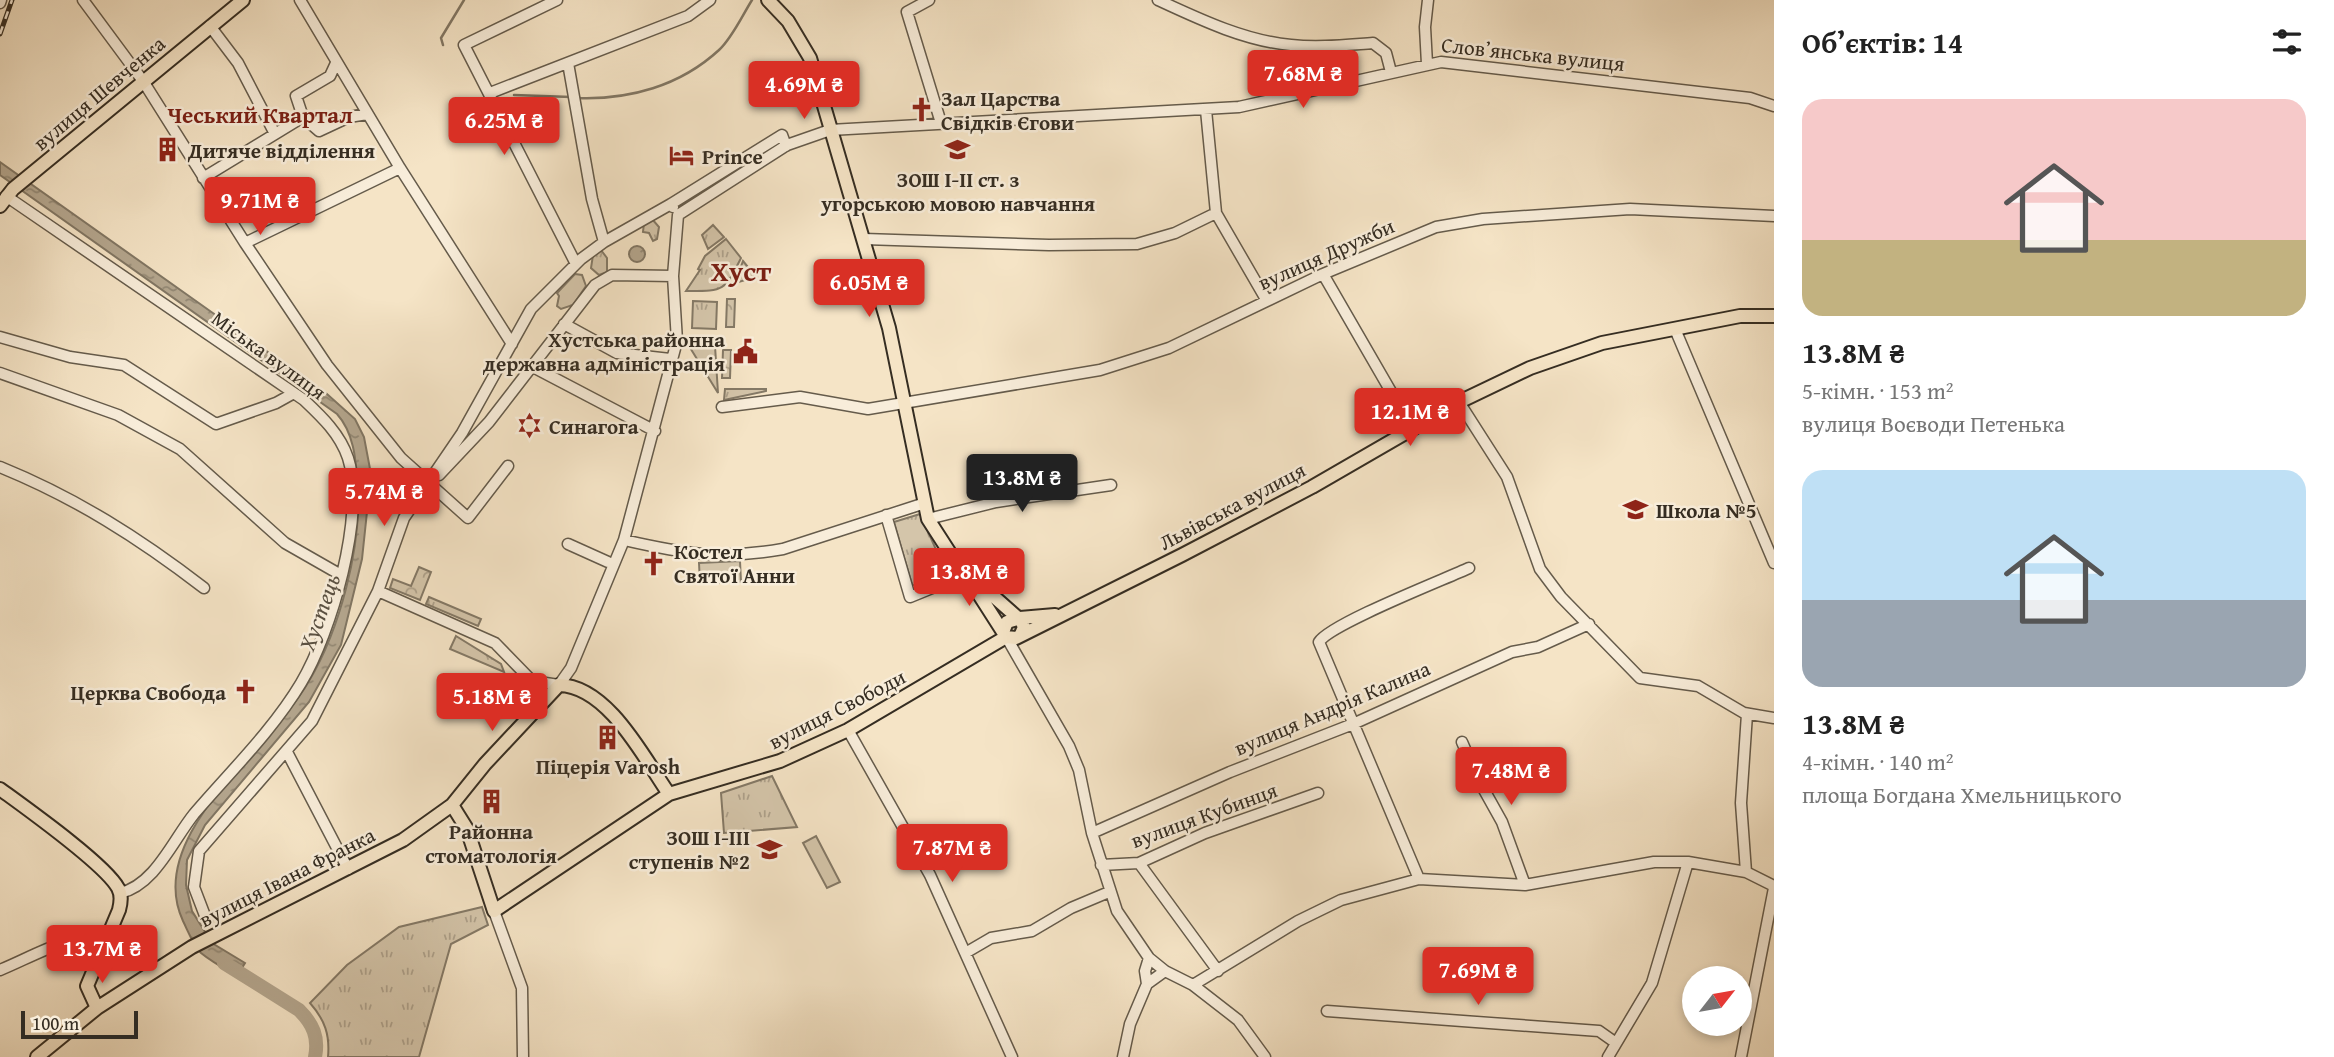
<!DOCTYPE html>
<html lang="uk">
<meta charset="utf-8">
<style>
body{margin:0;font-family:"Gentium Book Plus",serif;background:#f6f6f6;color:#222;height:100vh;display:flex;flex-direction:column;font-size:26px;white-space:nowrap}
*{box-sizing:border-box;margin:0}
p{font-size:23px;color:#767676}
.icon{flex:none;width:38px;height:38px;fill:none;stroke:currentColor;stroke-width:2;stroke-linecap:round;stroke-linejoin:round}
.map{position:relative;flex:1;overflow:hidden}
.drawer{display:flex;flex-direction:column;background:#fff;width:560px}
.drawer>*{flex:none}
.needle{width:46px;rotate:59deg}
.controls{position:absolute;left:1682px;top:966px;display:grid;gap:14px}
.controls a{display:grid;place-items:center;width:70px;height:70px;border-radius:50%;background:#fff;box-shadow:0 4px 10px #0003;font-size:35px}
.scale{position:absolute;left:21px;bottom:18px;width:117px;box-sizing:border-box;padding-left:7px;border:4px solid #352d22;border-top:0;font-size:19px;line-height:24px;white-space:nowrap;color:#352d22;-webkit-text-stroke:5px #f8edda;paint-order:stroke}
.price{position:absolute;translate:-50% -60px;padding:0 16px;border-radius:7px;background:#d93025;color:#fff;font-size:23px;line-height:46px;filter:drop-shadow(0 2px 4px #0008)}
.price::after{content:'';position:absolute;left:50%;top:42px;width:21px;height:16px;margin-left:-10px;background:inherit;clip-path:polygon(0 0,100% 0,50% 100%)}
.price.selected{background:#222;color:#fff}
ul{padding:0;list-style:none}
li{display:grid;align-content:center;gap:14px;height:371px;padding:0 28px}
li span{display:grid;place-items:center;height:217px;border-radius:21px;color:#555}
li>.icon{margin-inline-start:auto}
span .icon{width:126px;height:126px;fill:#fffc;stroke-width:1}
li b{font-size:30px}
h2{display:flex;justify-content:space-between;align-items:center;height:84px;padding:0 28px;font-size:30px}
main{display:flex;flex:1;min-height:0}
.map>svg:first-child{display:block}
</style>
<main>
<div class="map">
<svg width="1774" height="1057" viewBox="0 0 1774 1057">
<defs>
<pattern id="grass-tufts" width="24" height="20" patternUnits="userSpaceOnUse" patternTransform="scale(1.75)"><rect width="24" height="20" fill="#d4c5aa"/><path d="M3 7l-1-3M5 7V3M7 7l1-3M15 17l-1-3M17 17v-4M19 17l1-3" fill="none" stroke="#ada08a"/></pattern>
<pattern id="forest-crowns" width="20" height="18" patternUnits="userSpaceOnUse" patternTransform="scale(1.75)"><rect width="20" height="18" fill="#d4c5aa"/><path d="M2 6a3 3 0 1 1 6 0M12 15a3 3 0 1 1 6 0" fill="none" stroke="#ada08a"/></pattern>
<pattern id="water-ripples" width="26" height="14" patternUnits="userSpaceOnUse" patternTransform="scale(1.75)"><rect width="26" height="14" fill="#b4a68e"/><path d="M2 4q2-2 4 0t4 0M15 11q2-2 4 0t4 0" fill="none" stroke="#938874"/></pattern>
</defs>
<rect width="100%" height="100%" fill="#f5e4c6"/>
<filter id="stains"><feTurbulence type="fractalNoise" baseFrequency=".00286" numOctaves="4"/><feColorMatrix values="0 0 0 0 .2 0 0 0 0 .09 0 0 0 0 .02 0 0 0 .5 -.17"/></filter>
<radialGradient id="worn" r=".72"><stop offset=".6" stop-color="#630" stop-opacity="0"/><stop offset="1" stop-color="#630" stop-opacity=".3"/></radialGradient>
<path fill="url(#grass-tufts)" stroke="#847966" stroke-width="2" d="M652 219 659 227 657 239 653 241 649 233 643 232 644 223Z
M713 225 724 237 708 249 702 235Z
M726 239 741 258C724 292 724 291 686 291L700 270 698 269 705 256Z
M601 250 607 258V272L599 275 591 268 593 255Z
M743 261 756 277 735 283Z
M575 274 582 275 586 286 573 305 561 309 557 306 559 296 557 293Z
M693 301 717 302 716 329 692 328Z
M689 346H715L718 393Z
M725 389H766V391L724 400Z
M920 514 943 565 928 585H912L894 522Z
M429 597 481 619 478 626 426 604Z
M456 636 501 664 504 672 450 649Z
M772 776 797 827 724 833 721 793Z
M482 907 488 925 451 944 419 1057H328C330 1035 325 1020 310 1003L347 965 399 927Z"/>
<path fill="url(#forest-crowns)" stroke="#847966" stroke-width="2" d="M727 299H735L734 327H726Z
M723 350H731L730 378H722Z
M419 567 431 572 420 600 390 588 393 579 411 586Z"/>
<path fill="#d4c5aa" stroke="#847966" stroke-width="2" d="M740 561 741 582 700 584 699 563Z
M816 836 840 882 827 888 803 843Z"/>
<path fill="url(#water-ripples)" stroke="#817663" stroke-width="2" d="M0 162 327 394 355 419 364 437 371 474 362 559 341 645 309 702 205 825 187 860 186 885 192 911 212 943 245 963 237 976C225 969 212 962 201 953 193 945 188 931 183 921 143 835 271 748 309 681 340 629 361 548 358 488 356 463 355 434 337 414L0 175Z
M629 254a8 8 0 1 1 16 0a8 8 0 1 1-16 0Z"/>
<g fill="none" stroke-linecap="round" stroke-linejoin="round">
<path stroke="#817663" stroke-width="2.5" d="M443 45 441 38 464 0
M514 95 571 97
M577 98C629 100 680 86 719 50 732 38 742 16 752 0"/>
<path stroke="#b4a68e" stroke-width="14" d="M224 963 299 1010C313 1024 319 1037 315 1057"/>
<defs>
<path id="minor" d="M83 0 143 81 245 243 327 365 401 458 468 518 508 466
M300 0 400 168 512 344
M557 0 464 45 576 264
M929 0 907 12 941 123
M1158 0C1199 19 1245 41 1291 45 1318 48 1345 45 1373 43L1386 53 1391 72
M0 3 1 0
M210 26 238 63 275 134
M336 63 330 76 296 96 303 117 319 131 349 117 367 114
M568 63 592 199 604 242
M1427 64 1425 27 1428 0
M490 93 688 16 710 0
M1206 110 1216 213 1267 301
M203 178 303 117
M6 196 304 400C322 417 340 434 348 458 366 514 331 633 301 683 273 730 230 772 194 814 173 840 155 885 120 893
M673 207 671 204 782 135 786 146
M864 239 1049 245 1137 244 1175 233 1216 213
M245 243 400 168
M1323 274 1412 428
M564 324 617 353 670 359
M1675 329 1774 563
M0 337 70 357 124 365 216 424 276 403 294 393
M533 367 655 431
M0 373 118 415 180 449 285 543 341 575
M1459 402 1507 477 1540 569 1561 597 1640 678 1698 686 1744 713 1774 718
M722 407 800 397 868 409 1100 370 1169 348 1323 274 1436 227 1483 219 1630 209 1774 216
M0 467C76 498 139 538 204 588
M439 475 489 422 595 285 612 275 673 276
M886 515 910 597 932 588 957 564
M928 519 996 502 1111 485
M624 540C685 554 721 560 783 549L922 504
M568 544 608 562
M378 591 495 643 532 681 535 711
M1008 640 1069 746 1079 770 1092 833 1117 911 1149 958 1165 971 1193 985 1238 1020 1265 1057
M532 681 559 685 571 668 624 540 677 341 673 276 678 215 787 145 830 130 1239 107 1441 62 1750 98 1774 106
M848 730 930 875 1012 1057
M1462 742 1478 779 1502 822 1525 885
M287 752 348 869
M1092 833 1230 772 1353 724 1512 652 1538 647 1589 624
M1139 863 1218 971
M1101 865 1139 863 1205 833 1318 793
M1746 872 1741 803 1747 714
M1419 879 1319 642C1330 624 1443 580 1469 568
M494 911 522 988 523 1057
M207 921 194 887 199 851 312 721 378 591 404 518 462 433 531 309 581 259 604 242 671 204
M967 952 991 938 1032 931 1071 908 1109 892
M0 970C32 957 71 933 106 936
M1147 984 1145 971 1149 958
M1193 985 1298 921 1341 900 1419 879 1525 885 1654 862H1688L1746 872 1774 886
M1327 1011 1599 1031 1616 1043
M1123 1057 1130 1024 1147 984 1165 971
M1608 1057 1652 983 1688 862
M1741 1057 1774 888"/>
<path id="major" d="M768 0 788 21 810 58 889 328 928 519 957 564 1018 618
M0 206 13 189 243 0
M971 582 1003 632
M1020 618 1055 615
M1021 634 1024 627 1020 618 1007 622 1003 632 1006 637 1016 638 1182 555 1312 487 1459 402 1530 368 1602 343 1740 316H1774
M0 789C26 808 105 864 118 888 122 895 121 902 119 910L87 986 97 1008
M452 805 467 829 494 911 669 794 780 761 848 730 1006 637
M37 1057 97 1008 192 947 403 840 452 805 485 764 559 685C608 686 644 758 669 794"/>
</defs>
<use href="#minor" stroke="#655b4b" stroke-width="13"/>
<use href="#major" stroke="#352d22" stroke-width="16"/>
<use href="#minor" stroke="#f8edda" stroke-width="10"/>
<use href="#major" stroke="#f5e4c6" stroke-width="12"/>
<defs>
<path id="rail" d="M0 34 12 0"/>
</defs>
<use href="#rail" stroke="#352d22" stroke-width="5"/>
<use href="#rail" stroke="#f8edda" stroke-width="2.5" stroke-dasharray="8" stroke-linecap="butt"/>
</g>
<defs>
<symbol id="church-bare" viewBox="-9 -9 18 18"><path d="M-1.2-6h2.4v3.5h3.3v2.4h-3.3V6h-2.4V-.1h-3.3v-2.4h3.3Z" fill="#8f2418" stroke="#f8edda" stroke-width="2.5" paint-order="stroke"/></symbol>
<symbol id="building-bare" viewBox="-9 -9 18 18"><path d="M-4-6H4V6H1V3H-1V6H-4ZM-2.5-4.3h1.7v1.8h-1.7ZM.8-4.3h1.7v1.8H.8ZM-2.5-1h1.7V.8h-1.7ZM.8-1h1.7V.8H.8Z" fill="#8f2418" stroke="#f8edda" stroke-width="2.5" paint-order="stroke"/></symbol>
<symbol id="school-bare" viewBox="-9 -9 18 18"><path d="M0-5L7-2L0 1L-7-2ZM-4 1L0 2.5L4 1V4Q0 6-4 4Z" fill="#8f2418" stroke="#f8edda" stroke-width="2.5" paint-order="stroke"/></symbol>
<symbol id="hotel-bare" viewBox="-9 -9 18 18"><path d="M-6-4.5h1.5V1H6V5H4.5V3h-9V5H-6ZM-4 0a1.8 1.8 0 1 1 3.6 0ZM.5 0V-2.5h3Q6-2.5 6 0Z" fill="#8f2418" stroke="#f8edda" stroke-width="2.5" paint-order="stroke"/></symbol>
<symbol id="civic-bare" viewBox="-9 -9 18 18"><path d="M-.6-6.5H3V-4.5H.6V-3L4-1V1h2V6H-6V1h2V-1L-.6-3ZM-1.2 2.5V6h2.4V2.5Z" fill="#8f2418" stroke="#f8edda" stroke-width="2.5" paint-order="stroke"/></symbol>
<symbol id="synagogue-bare" viewBox="-9 -9 18 18"><path d="M0-6.5L5.6 3.2H-5.6ZM0 6.5L5.6-3.2H-5.6Z" fill="#8f2418" stroke="#f8edda" stroke-width="2.5" paint-order="stroke"/></symbol>
</defs>
<g fill-rule="evenodd">
<use href="#church-bare" x="904" y="92" width="35" height="35"/>
<use href="#building-bare" x="150" y="132" width="35" height="35"/>
<use href="#school-bare" x="940" y="132" width="35" height="35"/>
<use href="#hotel-bare" x="664" y="138" width="35" height="35"/>
<use href="#civic-bare" x="728" y="334" width="35" height="35"/>
<use href="#synagogue-bare" x="512" y="408" width="35" height="35"/>
<use href="#school-bare" x="1618" y="492" width="35" height="35"/>
<use href="#church-bare" x="636" y="546" width="35" height="35"/>
<use href="#church-bare" x="228" y="674" width="35" height="35"/>
<use href="#building-bare" x="590" y="720" width="35" height="35"/>
<use href="#building-bare" x="474" y="784" width="35" height="35"/>
<use href="#school-bare" x="752" y="832" width="35" height="35"/>
</g>
<g text-anchor="middle" dominant-baseline="central" stroke-width="5" stroke-linejoin="round" paint-order="stroke">
<g font-size="21" fill="#352d22" stroke="#f8edda">
<text transform="translate(1533 54) rotate(6)">Словʼянська вулиця</text>
<text transform="translate(99 93) rotate(-40)">вулиця Шевченка</text>
<text transform="translate(1326 254) rotate(-24)">вулиця Дружби</text>
<text transform="translate(269 355) rotate(36)">Міська вулиця</text>
<text transform="translate(1232 506) rotate(-28)">Львівська вулиця</text>
<text transform="translate(1332 708) rotate(-23)">вулиця Андрія Калина</text>
<text transform="translate(837 709) rotate(-27)">вулиця Свободи</text>
<text transform="translate(1204 815) rotate(-20)">вулиця Кубинця</text>
<text transform="translate(287 877) rotate(-27)">вулиця Івана Франка</text>
</g>
<g font-size="21" font-weight="bold" fill="#352d22" stroke="#f8edda" text-anchor="start">
<text x="941" y="98">Зал Царства<tspan x="941" dy="24">Свідків Єгови</tspan></text>
<text x="188" y="150">Дитяче відділення</text>
<text x="702" y="156">Prince</text>
<text x="958" y="179" text-anchor="middle">ЗОШ І-ІІ ст. з<tspan x="958" dy="24">угорською мовою навчання</tspan></text>
<text x="725" y="339" text-anchor="end">Хустська районна<tspan x="725" dy="24">державна адміністрація</tspan></text>
<text x="549" y="426">Синагога</text>
<text x="1656" y="510">Школа №5</text>
<text x="674" y="551">Костел<tspan x="674" dy="24">Святої Анни</tspan></text>
<text x="226" y="692" text-anchor="end">Церква Свобода</text>
<text x="608" y="766" text-anchor="middle">Піцерія Varosh</text>
<text x="491" y="831" text-anchor="middle">Районна<tspan x="491" dy="24">стоматологія</tspan></text>
<text x="750" y="837" text-anchor="end">ЗОШ І-ІІІ<tspan x="750" dy="24">ступенів №2</tspan></text>
</g>
<g font-size="23" font-weight="bold" fill="#7a1f14" stroke="#f8edda">
<text x="260" y="114">Чеський Квартал</text>
</g>
<g font-size="23" font-style="italic" fill="#5b5142" stroke="#f8edda">
<text transform="translate(319 612) rotate(-70)">Хустець</text>
</g>
<g font-size="28" font-weight="bold" fill="#7a1f14" stroke="#f8edda">
<text x="741" y="270">Хуст</text>
</g>
</g>
<rect width="100%" height="100%" filter="url(#stains)"/>
<rect width="100%" height="100%" fill="url(#worn)"/>
</svg>
<div class="controls">
<a><svg class="needle" viewBox="-14 -14 28 28"><path d="M0-13l5 13h-10z" fill="#e53935"/><path d="M0 13l5-13h-10z" fill="#767676"/></svg></a>
</div>
<div class="scale">100 m</div>
<b class="price" style="left:1303px;top:110px">7.68M ₴</b>
<b class="price" style="left:804px;top:121px">4.69M ₴</b>
<b class="price" style="left:504px;top:157px">6.25M ₴</b>
<b class="price" style="left:260px;top:237px">9.71M ₴</b>
<b class="price" style="left:869px;top:319px">6.05M ₴</b>
<b class="price" style="left:1410px;top:448px">12.1M ₴</b>
<b class="price selected" style="left:1022px;top:514px">13.8M ₴</b>
<b class="price" style="left:384px;top:528px">5.74M ₴</b>
<b class="price" style="left:969px;top:608px">13.8M ₴</b>
<b class="price" style="left:492px;top:733px">5.18M ₴</b>
<b class="price" style="left:1511px;top:807px">7.48M ₴</b>
<b class="price" style="left:952px;top:884px">7.87M ₴</b>
<b class="price" style="left:102px;top:985px">13.7M ₴</b>
<b class="price" style="left:1478px;top:1007px">7.69M ₴</b>
</div>
<section class="drawer">
<h2>Об’єктів: 14<svg class="icon" aria-label="filters" viewBox="0 0 24 24"><path d="M4 7h16M4 17h16"/><circle cx="9" cy="7" r="2"/><circle cx="15" cy="17" r="2"/></svg></h2>
<ul>
<li><span style="background:linear-gradient(#f6c9c9 65%,#c2b280 0)"><svg class="icon" aria-label="home" viewBox="0 0 24 24"><path d="M3 11l9-7 9 7M6 9v11h12V9"/></svg></span><div><b>13.8M ₴</b><p>5-кімн. · 153 m²</p><p>вулиця Воєводи Петенька</p></div></li>
<li><span style="background:linear-gradient(#bfe0f5 60%,#9aa5b1 0)"><svg class="icon" aria-label="home" viewBox="0 0 24 24"><path d="M3 11l9-7 9 7M6 9v11h12V9"/></svg></span><div><b>13.8M ₴</b><p>4-кімн. · 140 m²</p><p>площа Богдана Хмельницького</p></div></li>
</ul>
</section>
</main>
